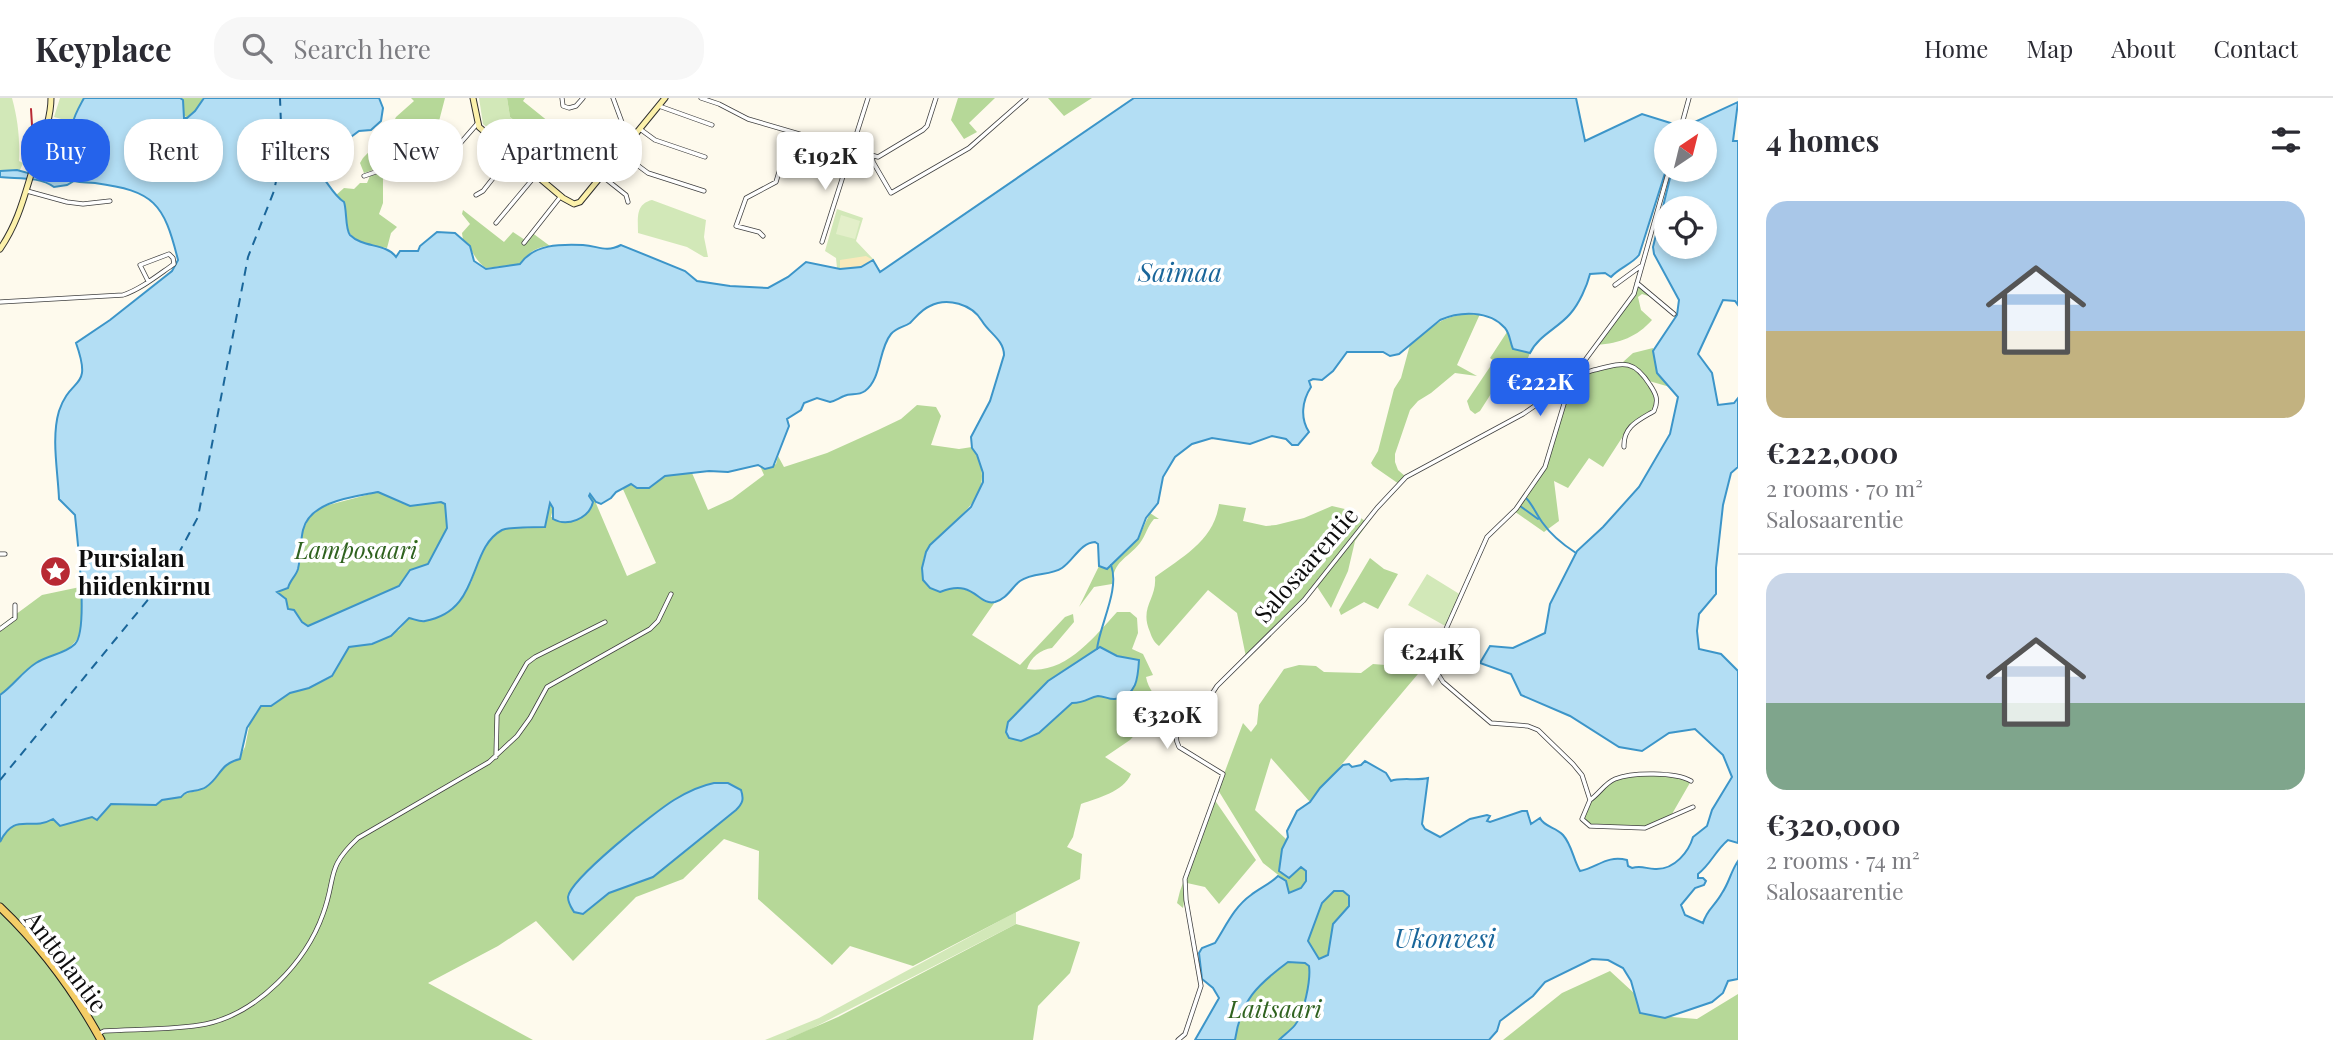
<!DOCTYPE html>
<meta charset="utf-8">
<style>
body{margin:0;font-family:"Playfair Display",serif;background:#f7f7f7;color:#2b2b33;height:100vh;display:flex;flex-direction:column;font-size:26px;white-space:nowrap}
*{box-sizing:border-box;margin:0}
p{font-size:23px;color:#7c7c81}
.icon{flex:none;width:38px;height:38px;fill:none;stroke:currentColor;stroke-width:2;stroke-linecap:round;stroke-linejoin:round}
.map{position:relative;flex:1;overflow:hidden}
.sheet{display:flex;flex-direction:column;background:#fff;width:595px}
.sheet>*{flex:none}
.guide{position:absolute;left:21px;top:21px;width:665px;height:63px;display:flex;gap:14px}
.needle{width:46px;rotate:35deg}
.tools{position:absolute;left:1654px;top:21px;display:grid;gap:14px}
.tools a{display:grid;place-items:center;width:63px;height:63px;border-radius:50%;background:#fff;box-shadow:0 4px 10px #0003;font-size:35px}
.price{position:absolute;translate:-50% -60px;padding:0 16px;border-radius:7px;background:#fff;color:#222;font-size:23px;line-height:46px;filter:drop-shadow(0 2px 4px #0008)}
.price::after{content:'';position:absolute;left:50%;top:42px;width:21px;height:16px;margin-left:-10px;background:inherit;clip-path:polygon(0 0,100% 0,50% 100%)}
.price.current{background:#2563eb;color:#fff}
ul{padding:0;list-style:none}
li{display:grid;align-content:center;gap:14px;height:371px;padding:0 28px}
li+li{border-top:2px solid #e1e1e2}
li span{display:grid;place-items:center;height:217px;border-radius:21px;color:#555}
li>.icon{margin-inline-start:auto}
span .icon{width:126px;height:126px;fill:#fffc;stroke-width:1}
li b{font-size:30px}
h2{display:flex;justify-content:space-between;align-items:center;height:84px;padding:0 28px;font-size:30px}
.pill{padding:0 24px;border-radius:28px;background:#fff;box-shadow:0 4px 10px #0003;font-size:24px;line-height:63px}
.pill.current{background:#2563eb;color:#fff}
header{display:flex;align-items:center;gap:42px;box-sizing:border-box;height:98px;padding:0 35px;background:#fff;border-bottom:2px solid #e1e1e2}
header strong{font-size:33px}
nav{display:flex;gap:38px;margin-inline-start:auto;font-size:24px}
.search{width:490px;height:63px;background:#f7f7f7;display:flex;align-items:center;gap:18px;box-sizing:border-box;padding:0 24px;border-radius:28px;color:#7c7c81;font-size:26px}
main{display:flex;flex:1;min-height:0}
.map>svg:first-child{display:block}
</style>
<header>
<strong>Keyplace</strong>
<div class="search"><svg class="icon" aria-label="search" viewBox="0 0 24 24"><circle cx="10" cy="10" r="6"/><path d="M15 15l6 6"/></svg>Search here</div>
<nav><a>Home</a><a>Map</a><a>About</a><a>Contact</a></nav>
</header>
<main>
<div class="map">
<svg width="1738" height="942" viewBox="0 0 1738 942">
<rect width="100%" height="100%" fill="#fefaed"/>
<path fill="#d2e8b8" d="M0 0H12C18 22 20 41 19 63L23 65 20 72 0 73Z
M60 0H90L83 1 72 24 54 19Z
M479 0H507L510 19 524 30 510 48 483 26Z
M652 102 706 122 704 139 708 159H704L687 149 638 135C638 121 635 106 652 102Z
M837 111 863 120 856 143 874 162 856 170H837L836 160 825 153Z
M1427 476 1461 497 1447 529 1408 507Z
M1016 814V826L809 932 785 942H765L819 920Z"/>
<path fill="#b6d898" d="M180 0H203L196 13 187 20 183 16 184 2Z
M411 0H445L438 27 415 46 426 62 386 68 364 75 360 65 363 60 389 33 396 19 414 3Z
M507 0H525L523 3 575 45 563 60 510 19Z
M958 0H995L969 25 977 34 964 41 951 22Z
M1048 0H1092L1064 18Z
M383 74V105L379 116 397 129 391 135 387 150C375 148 352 145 348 131 345 122 347 113 344 104L335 98 344 90 354 91 360 85H367L370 78Z
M463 112 504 144 513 134 525 142 531 134 550 148C538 148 527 155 520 166L486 170C473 161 474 152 463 142L462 135 470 126 462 116Z
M1640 187 1658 201 1642 196 1638 199 1641 212 1652 222C1637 239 1620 245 1597 247Z
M1465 216H1480L1457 267 1477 278 1455 275 1431 295 1418 303 1410 312 1395 356V364L1398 372 1406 379 1399 386 1373 368 1371 365 1378 353 1394 291 1401 280 1411 243C1436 230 1434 221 1465 216Z
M1507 234 1511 240V248L1530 255 1523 272 1522 265 1516 263 1496 288 1480 313 1475 316 1470 312 1467 303 1494 263 1490 260Z
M1653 250 1657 275 1670 289 1649 283 1656 295 1654 313 1627 332 1603 369 1589 360 1568 390 1554 383 1559 423 1544 434 1514 413 1545 369 1573 276 1580 269 1587 272 1623 264 1633 255Z
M917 307 936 309 941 318 931 347 959 351 972 349C998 390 968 410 941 438 938 442 932 445 929 449 922 458 922 471 923 481L968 490 984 503 995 504 972 537 1020 567 1065 519 1073 516 1074 524 1052 550C1041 551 1030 560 1027 571 1065 577 1094 539 1117 514H1130L1137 520 1138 535 1132 551 1143 556 1153 577 1146 579C1148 592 1158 598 1159 611L1130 642 1105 659 1131 676C1123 694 1098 700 1081 706L1073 739 1067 749 1082 756 1080 781 913 868 850 848 832 867 758 801 759 753 724 741 683 781 636 799 573 863 536 823 498 848 428 885 533 942H0V744C15 713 30 734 53 721L60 728 92 719 99 721 111 706 156 707C162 702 171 698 179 700 188 692 200 695 209 687 218 677 224 664 238 662L245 649 250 624 261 608H271L290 595 309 590 332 579 349 549 372 546 399 532 409 520 471 485C478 467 483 444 501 433 508 429 535 429 545 429L550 405 553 410 551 419 581 420 587 414 589 398 592 396 627 478 656 465 622 389 665 378 692 375 708 412 732 401 764 377 760 368 765 371 776 366 778 358 784 369 827 355 878 332 901 321Z
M378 394 410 408 441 404 445 406 447 430 428 466 410 472 399 488 308 528 302 524 294 512 288 511 277 494 297 474 303 432 309 420 321 409Z
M1219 406 1246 410 1243 423 1266 428 1276 427 1304 420 1332 408 1349 412 1368 425 1355 443 1348 473 1331 510 1316 487 1246 559 1237 515 1208 492 1159 548C1154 544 1152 540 1150 534 1139 509 1157 501 1155 479 1182 459 1214 443 1219 406Z
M1150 415 1159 421H1154C1147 429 1146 437 1140 445 1126 462 1114 462 1112 486L1094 489 1079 509 1099 468 1107 471 1138 441Z
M1370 460 1384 471 1398 476 1378 511 1364 504 1341 517 1339 512Z
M80 489C85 513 88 541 63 553 53 558 42 561 33 567 20 575 12 588 0 597V528L42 497Z
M1373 566 1423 570 1310 704 1271 660 1255 712 1287 742 1282 751 1294 774 1300 769 1306 773 1307 783 1301 790 1288 795 1286 783 1263 765 1218 692 1243 625 1251 634 1257 626 1259 607 1284 571 1299 567 1316 568 1324 574 1361 575Z
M1644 677 1676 678 1691 683 1672 716 1645 730 1590 728 1582 721C1597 688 1610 680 1644 677Z
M1214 701 1256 762 1219 806 1205 789 1187 785 1183 810 1177 805 1180 793Z
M1334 793H1343L1349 799V808L1333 826 1328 857 1319 861 1308 843 1322 805Z
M1016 826 1080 844 1070 875 1038 908 1033 942H785L838 919Z
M1288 864 1305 865 1309 868C1311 882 1304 916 1295 927 1291 932 1284 937 1279 942H1235C1241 902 1257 887 1288 864Z
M1610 873 1659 918 1697 921 1738 896V942H1503L1562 895Z"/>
<path fill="#f9e9bb" d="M866 158 873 162 861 169 840 171V162Z"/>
<path fill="#e3efc9" d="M841 117 860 123 855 141 836 136Z"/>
<path fill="#b3def4" stroke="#3c95c9" stroke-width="2" fill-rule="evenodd" d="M84 0H180L183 2 184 20H187L195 13 204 0H379L383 10 381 23 371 32 359 33 316 65 317 73C328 83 332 96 344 104 347 112 345 131 350 137 363 150 386 145 396 159L400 153H418L420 148 437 134 455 135 470 148 474 163 486 171 520 166C534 146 560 146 583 147 599 148 605 155 621 147L685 173 697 183 730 188 768 190 788 179 806 164 840 171 861 169 873 162 880 174 1134 0H1576L1585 43 1642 16 1677 27 1676 33H1666V72L1639 157C1632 166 1619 170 1611 179L1605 175 1590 176C1587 188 1579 206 1570 216 1558 230 1538 238 1530 255L1513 251C1510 244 1510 236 1505 230 1489 212 1460 213 1440 222L1399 256 1390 258 1383 254H1347L1333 273 1322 282 1313 281 1309 283 1311 289C1302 303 1300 320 1309 334L1298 347H1292L1286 341 1272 338 1250 346 1212 340 1192 346 1175 359 1163 379 1158 405 1146 420 1138 441 1107 471 1099 468 1098 446 1095 444C1080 445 1074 462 1062 470 1050 478 1033 474 1020 483 1012 489 1007 501 995 504 977 508 975 480 940 494L930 490 923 482 922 470 926 454 930 447 971 409 983 384V375L977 357 972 350 971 339 990 303 1004 257C1004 242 989 235 982 223 972 206 947 199 930 208 922 211 916 219 910 225 904 229 896 230 891 236 878 252 882 280 865 293 858 298 851 295 844 298 839 300 835 303 830 304L817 300 804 305 801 312 787 321 789 328 773 369 765 371 758 367 728 374 709 373 665 378 649 390H637L631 386 616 394 611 400 601 406 596 404 590 396 589 398 593 404C589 421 567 429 553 421V410L550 405 545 429C536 429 509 429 502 432 467 451 482 513 425 523 420 524 414 521 409 520L391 538 372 546 349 549 332 578 309 590 290 595 271 608H261L247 630 240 661C219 666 221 679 206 689 197 695 188 690 181 699L162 702 156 707 111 706 97 722 92 719 60 728 53 721C30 734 15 713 0 744V597C14 587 22 574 36 565 48 557 65 556 75 546 89 532 77 440 75 417L59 401C58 374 51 340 59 313 71 277 93 293 76 245L110 222 172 173 178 162C164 105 154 93 95 85 86 84 82 85 74 83L67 87 54 89C39 78 17 81 0 79V73L17 72 35 77 39 73 63 79 74 77V59L79 46C65 31 76 15 84 0ZM378 394 410 408 441 404 445 406 447 430 428 466 410 472 399 488 308 528 302 524 294 512 288 511 286 501 277 494 288 490C290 482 296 478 298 471 301 458 300 445 303 432 310 403 353 399 378 394Z
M1738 4 1733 43H1738V207L1735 203 1723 202 1698 256 1712 275 1718 307 1734 305 1738 300V369L1731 375 1723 407 1716 470V496L1699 516 1697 533 1699 551 1721 556 1738 573V745L1728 742C1715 753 1711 766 1698 776V780H1703L1706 783 1704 787 1695 790 1681 807 1685 817 1703 825C1707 811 1715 808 1722 795 1729 785 1731 773 1738 763V881L1728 883 1723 895 1712 904 1665 920 1640 915 1631 883 1623 870 1608 862 1592 861 1545 884 1533 898 1500 923 1497 933 1489 942H1279C1284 937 1291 932 1295 927 1304 916 1311 882 1309 868L1305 865 1288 864C1257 887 1241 902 1235 942H1195L1219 900 1213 890 1202 881 1199 855 1202 850 1215 845C1226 828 1234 809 1251 797 1260 790 1270 786 1278 778L1286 783 1289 795 1301 790 1306 783V773L1301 769 1289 780 1279 773 1282 751 1288 739 1287 733 1297 713 1310 704 1320 690 1343 667 1349 666 1352 669 1361 667 1365 663 1386 675 1391 683C1400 679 1417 683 1428 680L1422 726 1425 731 1440 739 1470 721 1487 717 1490 718 1487 723 1490 724 1522 713H1527L1531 726 1540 720C1544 729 1556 729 1563 737 1572 747 1573 761 1580 773 1598 769 1607 757 1627 762L1628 768 1632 770C1642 767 1646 771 1655 771 1675 772 1689 753 1693 739L1707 728 1712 712 1732 679 1723 657 1695 631 1669 635 1642 653 1619 649 1570 618 1521 597 1511 576 1480 565 1490 548 1513 550 1545 535 1550 506 1577 453 1603 429 1639 389 1670 336 1678 299 1657 275 1653 253 1677 217 1679 202 1654 156 1653 149 1672 72H1704V33H1684L1686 28ZM1666 110H1704V149H1666ZM1334 793H1343L1349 798V808L1333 826 1328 857 1319 861 1308 843 1322 805Z
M1100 549 1117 558 1139 562C1138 580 1137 598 1115 601 1110 602 1104 598 1098 598 1089 599 1087 605 1072 605L1039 635 1021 643 1009 640 1006 634 1008 624 1048 583Z
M714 685H728L741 692C744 701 743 705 736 712L653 779 609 795 583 816 574 814C571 809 568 805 568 799 570 781 656 713 674 702 687 694 699 688 714 685Z"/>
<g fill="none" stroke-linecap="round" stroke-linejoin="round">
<path stroke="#3c95c9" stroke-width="2" d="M1526 400C1533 407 1536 416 1542 424 1551 437 1562 446 1576 455
M1520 408 1538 421
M1097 551C1100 526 1120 491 1111 467"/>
<path stroke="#1a669a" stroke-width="2" stroke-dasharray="9 7" stroke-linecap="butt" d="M0 682 165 481 198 419 248 159 274 93 282 54 280 0"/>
<defs>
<path id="street" d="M562 0 563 8 569 10 576 8 583 0
M613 0 623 27 635 37
M701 0 719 6 748 21 878 59 923 32 927 28 936 0
M659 8 712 27
M640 31 655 42 705 59
M1680 33 1689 0
M621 55 648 75 704 93
M872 58 873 64 891 95 969 50 1026 0
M364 78 387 70 430 64 440 60 457 49 477 26
M602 78 626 97 628 104
M27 93 67 104 83 106 110 103
M476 97 483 93 512 56
M496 125 536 77
M763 138 759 134 736 128 746 100 776 84 791 34
M822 144 868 0
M524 145 561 98
M1637 185 1674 216
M1615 187 1641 168
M0 204 123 197C141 191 158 177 174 166L173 160 169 156 140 167 148 183
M1624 349C1623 328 1639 322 1654 313 1659 302 1656 296 1650 287 1633 260 1623 265 1594 272 1586 274 1582 278 1573 276L1545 369 1516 411 1487 439 1442 540 1436 561V573L1443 584 1491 625 1528 628 1538 632 1573 666 1582 677 1590 702 1582 721 1590 728 1645 730 1693 709
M0 456H5
M0 531 15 520V507
M496 659 497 617 527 565 535 559 605 524
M1590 702C1599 696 1605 685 1615 681 1632 674 1676 674 1691 683
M98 936 104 933C136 931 175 932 206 926 258 915 306 864 323 816 337 778 325 771 358 740L489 664 517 638 530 620 547 589 650 531 658 523 671 496
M1178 942 1185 936 1201 888 1186 802 1185 781 1223 676 1179 649C1176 643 1175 637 1178 632 1187 617 1207 606 1217 588L1304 502 1377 410 1406 379 1523 316 1555 294 1580 269 1634 196 1669 72"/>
<path id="secondary" d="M473 0 479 29 563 100 574 106 580 104 665 0
M0 151C18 125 24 99 33 70 40 48 51 23 51 0"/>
<path id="primary" d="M0 809C41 848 74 893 101 942"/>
</defs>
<use href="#street" stroke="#404040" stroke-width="5"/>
<use href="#secondary" stroke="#2f2f2f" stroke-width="7"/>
<use href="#primary" stroke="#1e1e1e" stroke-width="9"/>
<use href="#street" stroke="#fff" stroke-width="3.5"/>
<use href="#secondary" stroke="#fcf1aa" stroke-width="5"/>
<use href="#primary" stroke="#f4cd67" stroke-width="7"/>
<path stroke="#b82934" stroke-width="2" d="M31 11 33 43"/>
</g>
<defs>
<symbol id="sight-disc" viewBox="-11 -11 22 22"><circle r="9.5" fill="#b82934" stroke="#fff"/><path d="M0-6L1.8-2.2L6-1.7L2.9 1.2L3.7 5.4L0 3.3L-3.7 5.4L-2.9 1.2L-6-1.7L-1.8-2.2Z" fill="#fff"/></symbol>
</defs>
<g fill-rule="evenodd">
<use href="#sight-disc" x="38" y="456" width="35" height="35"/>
</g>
<g text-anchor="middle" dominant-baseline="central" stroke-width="7" stroke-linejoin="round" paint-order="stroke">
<g font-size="24" font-style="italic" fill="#2f621f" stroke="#fff">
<text x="356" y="451">Lamposaari</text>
<text x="1275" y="910">Laitsaari</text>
</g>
<g font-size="24" font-weight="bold" fill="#0d0d0d" stroke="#fff" text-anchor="start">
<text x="78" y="459">Pursialan<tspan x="78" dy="28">hiidenkirnu</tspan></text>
</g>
<g font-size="24" fill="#0d0d0d" stroke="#fff">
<text transform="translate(1305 466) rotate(-49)">Salosaarentie</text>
<text transform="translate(67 863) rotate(53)">Anttolantie</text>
</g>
<g font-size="26" font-style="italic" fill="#1a669a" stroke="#fff">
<text x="1180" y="173">Saimaa</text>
<text x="1445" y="839">Ukonvesi</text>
</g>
</g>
</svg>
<div class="tools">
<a><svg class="needle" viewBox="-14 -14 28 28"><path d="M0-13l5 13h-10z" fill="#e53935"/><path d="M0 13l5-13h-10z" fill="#7c7c81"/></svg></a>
<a><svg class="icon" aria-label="locate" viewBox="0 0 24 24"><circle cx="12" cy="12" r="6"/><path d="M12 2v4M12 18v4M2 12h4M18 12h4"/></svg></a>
</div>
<b class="price" style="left:825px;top:94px">€192K</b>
<b class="price current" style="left:1540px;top:320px">€222K</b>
<b class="price" style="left:1432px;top:590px">€241K</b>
<b class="price" style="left:1167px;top:653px">€320K</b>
<div class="guide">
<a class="pill current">Buy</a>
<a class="pill">Rent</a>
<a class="pill">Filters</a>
<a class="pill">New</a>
<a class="pill">Apartment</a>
</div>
</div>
<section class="sheet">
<h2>4 homes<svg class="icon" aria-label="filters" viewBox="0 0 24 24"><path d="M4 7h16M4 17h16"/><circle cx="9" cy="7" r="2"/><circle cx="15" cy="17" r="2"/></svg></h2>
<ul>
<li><span style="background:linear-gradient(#a9c7e8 60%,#c2b280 0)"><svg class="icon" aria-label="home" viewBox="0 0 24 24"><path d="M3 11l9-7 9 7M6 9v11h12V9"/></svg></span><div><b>€222,000</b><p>2 rooms · 70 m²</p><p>Salosaarentie</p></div></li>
<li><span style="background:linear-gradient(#c9d6e8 60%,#7fa58c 0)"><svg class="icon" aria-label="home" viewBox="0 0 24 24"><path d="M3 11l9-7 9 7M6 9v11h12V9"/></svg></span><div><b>€320,000</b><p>2 rooms · 74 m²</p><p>Salosaarentie</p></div></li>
</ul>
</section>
</main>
